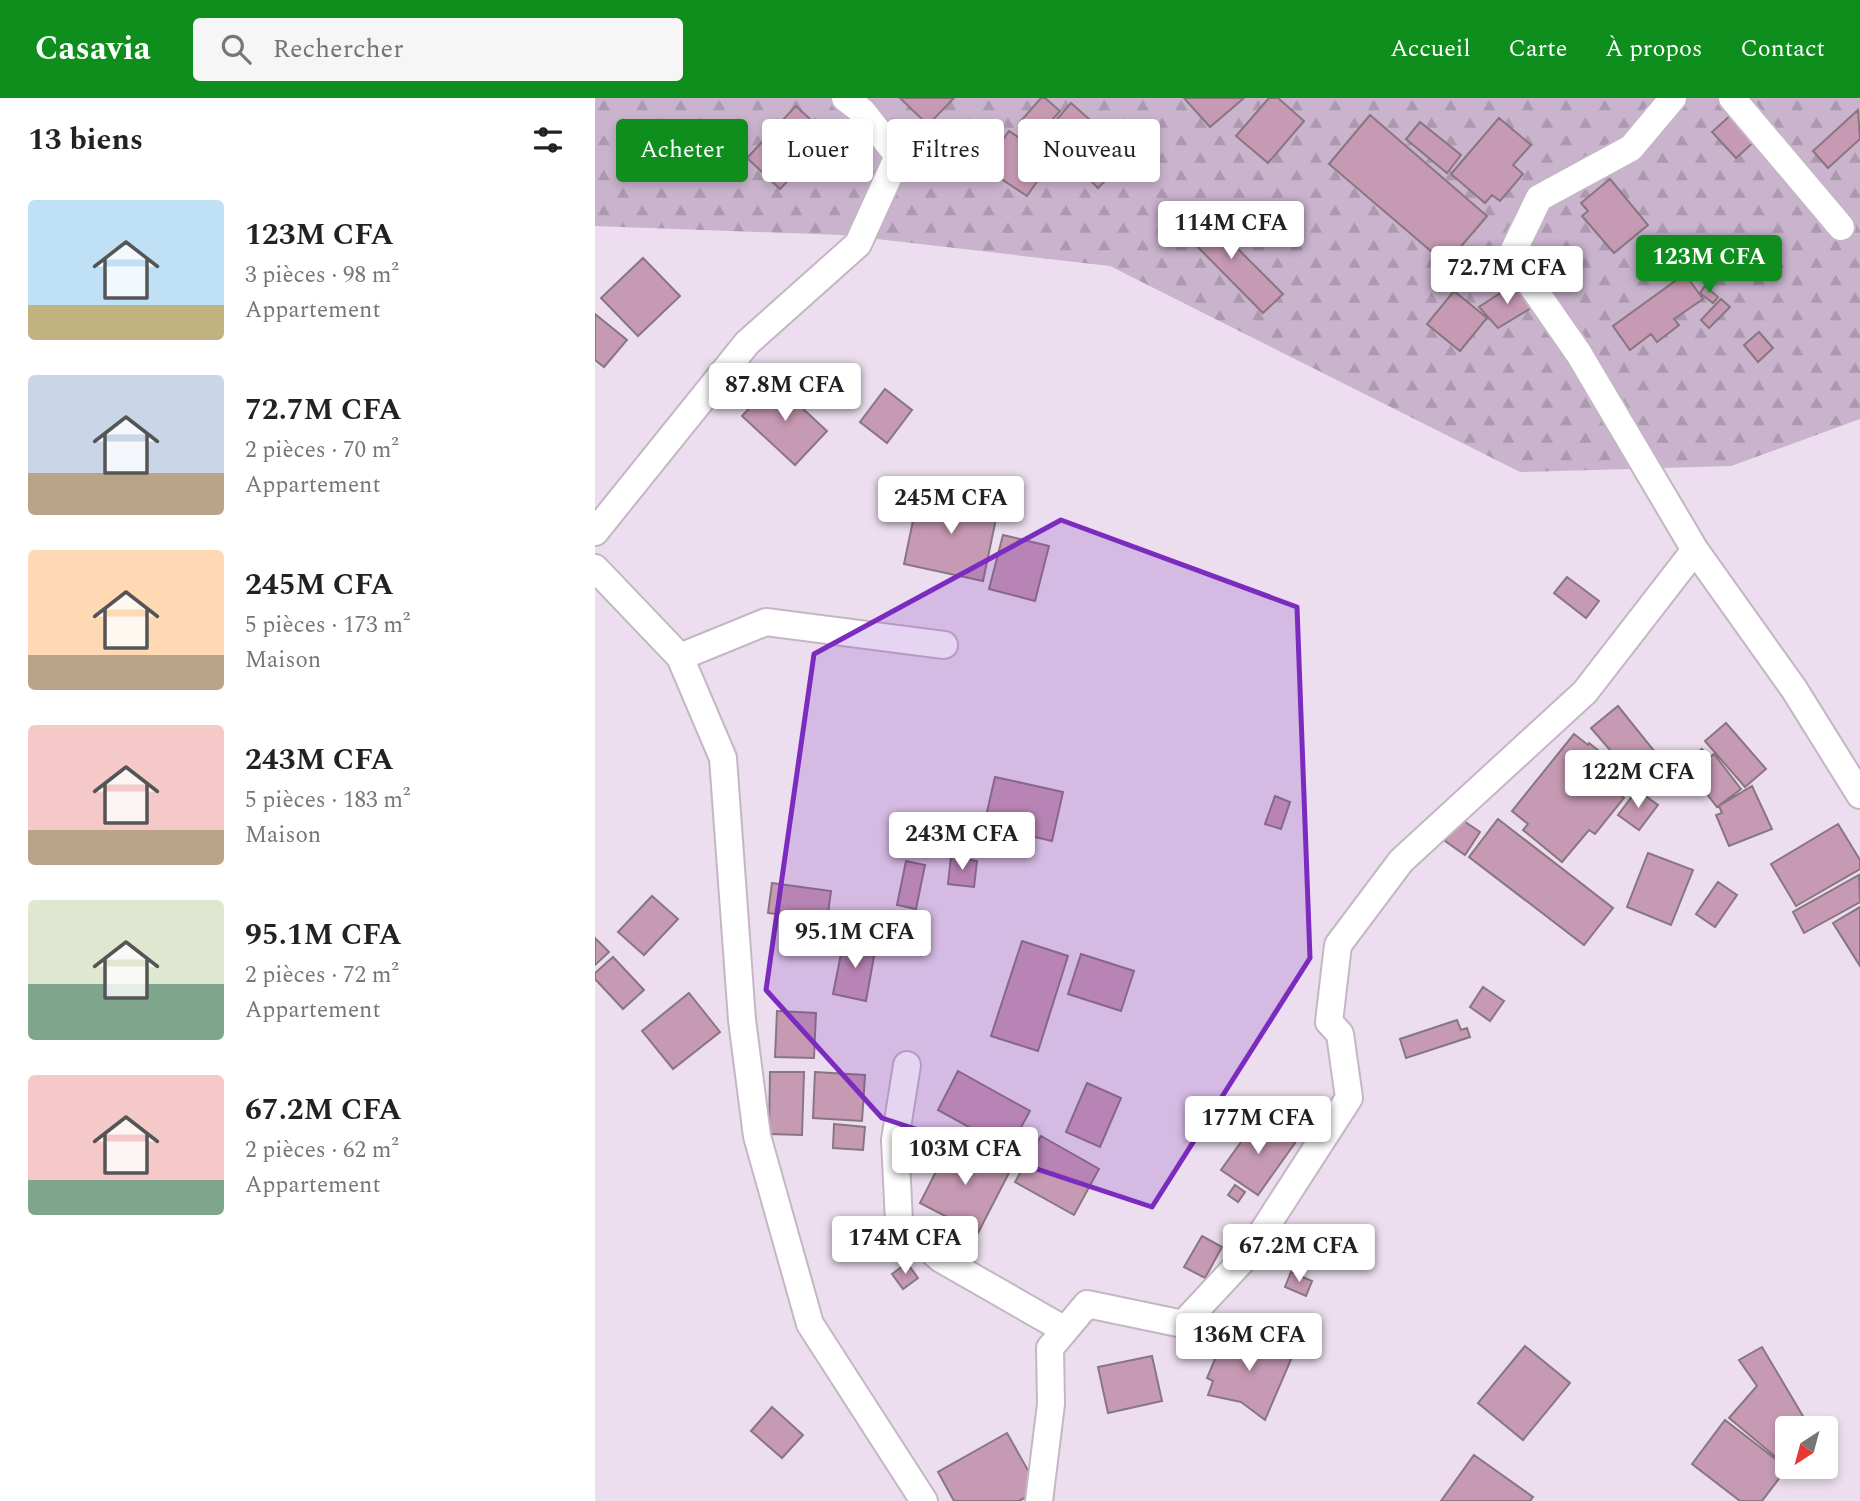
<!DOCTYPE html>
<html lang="fr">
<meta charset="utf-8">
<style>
body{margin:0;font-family:Spectral,serif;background:#f6f6f6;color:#222;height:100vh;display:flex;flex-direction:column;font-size:26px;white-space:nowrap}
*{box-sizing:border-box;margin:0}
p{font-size:23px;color:#767676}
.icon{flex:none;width:38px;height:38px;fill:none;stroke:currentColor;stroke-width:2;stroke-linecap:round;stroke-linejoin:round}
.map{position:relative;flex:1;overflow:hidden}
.details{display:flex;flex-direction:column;background:#fff;width:595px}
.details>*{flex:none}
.hud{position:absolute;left:21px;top:21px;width:665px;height:63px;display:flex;gap:14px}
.needle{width:46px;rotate:216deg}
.fabs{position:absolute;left:1180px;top:1318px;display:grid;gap:14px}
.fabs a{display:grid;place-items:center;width:63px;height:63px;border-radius:7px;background:#fff;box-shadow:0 4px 10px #0003;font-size:35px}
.price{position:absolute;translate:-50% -60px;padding:0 16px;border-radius:7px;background:#fff;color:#222;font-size:23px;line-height:46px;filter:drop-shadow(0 2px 4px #0008)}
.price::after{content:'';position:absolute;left:50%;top:42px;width:21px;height:16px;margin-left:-10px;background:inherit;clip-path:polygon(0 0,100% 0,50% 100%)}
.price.on{background:#0e8e1d;color:#fff}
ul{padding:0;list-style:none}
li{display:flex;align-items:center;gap:21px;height:175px;padding:0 28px}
li span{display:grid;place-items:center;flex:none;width:196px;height:140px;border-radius:7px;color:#555}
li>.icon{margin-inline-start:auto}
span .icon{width:84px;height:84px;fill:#fffc;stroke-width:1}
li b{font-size:30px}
h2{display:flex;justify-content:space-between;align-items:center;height:84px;padding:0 28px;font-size:30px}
.chip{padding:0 24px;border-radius:7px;background:#fff;box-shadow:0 4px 10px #0003;font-size:24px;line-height:63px}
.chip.on{background:#0e8e1d;color:#fff}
header{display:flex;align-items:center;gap:42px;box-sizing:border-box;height:98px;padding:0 35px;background:#0e8e1d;color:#fff}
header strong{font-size:33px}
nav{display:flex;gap:38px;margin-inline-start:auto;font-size:24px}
.search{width:490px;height:63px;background:#f6f6f6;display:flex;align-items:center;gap:18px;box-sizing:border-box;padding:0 24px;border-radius:7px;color:#767676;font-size:26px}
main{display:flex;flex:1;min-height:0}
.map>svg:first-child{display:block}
</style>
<header>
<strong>Casavia</strong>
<div class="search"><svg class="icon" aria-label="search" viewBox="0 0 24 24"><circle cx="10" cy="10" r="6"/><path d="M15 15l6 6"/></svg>Rechercher</div>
<nav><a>Accueil</a><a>Carte</a><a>À propos</a><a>Contact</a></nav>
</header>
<main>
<section class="details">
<h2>13 biens<svg class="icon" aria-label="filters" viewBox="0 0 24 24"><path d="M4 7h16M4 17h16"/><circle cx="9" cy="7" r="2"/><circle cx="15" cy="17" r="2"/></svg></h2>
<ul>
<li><span style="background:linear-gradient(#bfe0f5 75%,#c2b280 0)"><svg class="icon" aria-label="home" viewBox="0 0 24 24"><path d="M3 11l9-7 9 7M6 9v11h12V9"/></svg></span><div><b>123M CFA</b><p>3 pièces · 98 m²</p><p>Appartement</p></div></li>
<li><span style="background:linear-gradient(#c9d6e8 70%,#b9a48a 0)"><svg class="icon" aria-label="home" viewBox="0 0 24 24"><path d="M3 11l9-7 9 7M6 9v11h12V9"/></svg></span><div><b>72.7M CFA</b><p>2 pièces · 70 m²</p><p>Appartement</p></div></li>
<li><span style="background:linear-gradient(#ffd9b3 75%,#b9a48a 0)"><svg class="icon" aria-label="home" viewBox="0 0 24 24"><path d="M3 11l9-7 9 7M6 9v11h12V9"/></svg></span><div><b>245M CFA</b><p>5 pièces · 173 m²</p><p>Maison</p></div></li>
<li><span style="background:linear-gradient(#f6c9c9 75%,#b9a48a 0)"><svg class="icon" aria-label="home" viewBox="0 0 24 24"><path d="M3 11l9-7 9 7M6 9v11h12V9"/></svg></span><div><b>243M CFA</b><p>5 pièces · 183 m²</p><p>Maison</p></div></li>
<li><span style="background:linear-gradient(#dfe7d0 60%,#7fa58c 0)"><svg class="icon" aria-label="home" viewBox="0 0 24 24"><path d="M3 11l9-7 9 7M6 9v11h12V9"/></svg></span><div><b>95.1M CFA</b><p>2 pièces · 72 m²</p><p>Appartement</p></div></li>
<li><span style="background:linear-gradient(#f6c9c9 75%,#7fa58c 0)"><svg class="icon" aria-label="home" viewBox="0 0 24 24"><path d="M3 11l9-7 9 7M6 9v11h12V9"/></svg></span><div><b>67.2M CFA</b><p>2 pièces · 62 m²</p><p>Appartement</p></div></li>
</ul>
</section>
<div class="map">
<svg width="1265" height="1403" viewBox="0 0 1265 1403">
<defs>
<pattern id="forest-firs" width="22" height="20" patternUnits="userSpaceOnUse" patternTransform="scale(1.75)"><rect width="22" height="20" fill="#c9b3cd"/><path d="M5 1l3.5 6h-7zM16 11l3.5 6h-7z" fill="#ac99b0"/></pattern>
</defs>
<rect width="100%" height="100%" fill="#ecdeee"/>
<path fill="url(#forest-firs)" d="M0 0H1265V321L1136 368 925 374 515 168 247 137 0 128Z"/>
<path fill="#c79ab4" stroke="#887680" stroke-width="2" d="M305 0H359L333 27Z
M446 0H450L465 13 442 39 425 24Z
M589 0H649L615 29Z
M674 0H683L709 23 673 65 641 38Z
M476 5 512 37 487 66 451 34Z
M201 8 234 39 185 91 152 60Z
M1263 12 1265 41 1233 70 1218 53Z
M1137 16 1161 42 1141 60 1117 34Z
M775 17 892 118 851 166 734 66Z
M904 20 936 47 918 67 928 76 905 103 897 97 890 105 856 76Z
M825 24 866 57 852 75 811 41Z
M414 33 457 62 432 98 388 69Z
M504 51 523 70 503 90 484 71Z
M1015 81 1053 127 1019 155 987 118 993 113 986 105Z
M603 111 688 196 668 215 584 130Z
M48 160 85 198 43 238 6 200Z
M1090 176 1108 201 1079 221 1084 227 1062 244 1056 236 1035 252 1018 228Z
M918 187 943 206 903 230 884 209Z
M1110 188 1123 199 1118 205 1105 195Z
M859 193 892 220 865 253 832 226Z
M1126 201 1135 209 1114 230 1106 222Z
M0 216 32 242 9 269 0 262Z
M1164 234 1178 250 1163 264 1149 247Z
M179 284 232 333 200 367 147 318Z
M290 291 317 312 292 345 265 324Z
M324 394 403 411 388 483 309 466Z
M408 437 454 448 440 503 394 491Z
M972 479 1004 503 991 520 959 495Z
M1023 608 1084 684 1068 696 1051 675 1041 682 996 630Z
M1131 625 1171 671 1150 689 1110 643Z
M979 636 993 647 994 645 1037 679 1023 695 1029 700 1000 736 994 732 967 764 928 732 933 726 917 713Z
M1107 651 1114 660 1119 656 1146 691 1122 709 1088 665Z
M400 679 468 694 457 743 389 727Z
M1157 688 1177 731 1134 748 1121 717 1127 715 1124 708Z
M1042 692 1063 707 1044 732 1023 717Z
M680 698 695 704 686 731 670 726Z
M866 721 885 734 870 757 850 743Z
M903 721 1018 810 989 847 874 759Z
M1243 726 1265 762V771L1201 808 1176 766Z
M1053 755 1098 772 1076 827 1032 809Z
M356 759 382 763 379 789 353 786Z
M311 763 330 767 321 811 302 807Z
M1264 777 1265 804 1209 835 1198 814Z
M1123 784 1142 797 1120 829 1101 816Z
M177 785 236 793 232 823 173 815Z
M57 798 83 821 49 857 23 834Z
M1265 809V868L1238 825Z
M0 840 14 854 0 867Z
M249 841 281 847 271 903 238 896Z
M427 843 473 858 443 953 396 938Z
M486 856 539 873 526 913 473 896Z
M18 859 49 892 28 911 0 881V875Z
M888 889 909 903 895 923 875 909Z
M94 895 125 934 78 971 47 933Z
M182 913 221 915 219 960 180 959Z
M862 922 866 932 872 930 875 939 811 960 805 941Z
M363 973 435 1013 414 1051 343 1012Z
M175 974H209L207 1037 174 1036Z
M220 974 270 977 267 1023 218 1020Z
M492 985 526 1000 505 1049 471 1034Z
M664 1019 700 1045 663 1097 626 1072Z
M239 1026 270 1029 268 1052 238 1050Z
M446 1038 504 1071 479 1117 420 1084Z
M357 1042 415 1073 383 1135 325 1105Z
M640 1087 650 1094 643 1104 633 1097Z
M607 1138 627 1149 610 1180 589 1169Z
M312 1165 323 1180 308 1191 297 1176Z
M696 1174 717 1183 711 1198 690 1189Z
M641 1235 675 1242 697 1259 670 1322 646 1304 613 1297 618 1283 612 1280 625 1249 634 1253Z
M930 1248 975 1285 928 1342 883 1305Z
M1167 1249 1215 1330H1192V1351L1182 1360 1134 1320 1162 1288 1144 1262Z
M557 1258 567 1303 513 1315 503 1269Z
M177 1309 208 1337 187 1360 156 1333Z
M1130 1322 1192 1370 1167 1403H1145L1097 1366Z
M412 1335 444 1392 424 1403H359L343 1374Z
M879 1357 938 1399 935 1403H846Z"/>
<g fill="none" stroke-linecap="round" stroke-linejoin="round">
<defs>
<path id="minor" d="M1078 0 1036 50 944 100 916 158 984 256 1100 452 1199 591 1265 697
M1137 0 1246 129
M0 434 152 245 263 146 303 58 268 14 250 0
M0 470 85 559 128 660 147 922 162 1038 215 1226 329 1403
M85 559 171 524 349 547
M312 967 300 1042 304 1124 346 1161 470 1232
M444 1403 456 1306 455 1250 492 1206 588 1226 654 1155 754 1000 745 936 734 924 743 847 806 763 990 594 1100 452"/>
</defs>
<use href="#minor" stroke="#c4b6c5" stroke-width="30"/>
<use href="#minor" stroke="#fff" stroke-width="26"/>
</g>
<path fill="#7b2cbf" fill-opacity="0.2" stroke="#7b2cbf" stroke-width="5" stroke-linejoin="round" d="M466 422 702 509 715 860 557 1109 287 1020 171 892 219 556Z"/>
</svg>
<div class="fabs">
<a><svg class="needle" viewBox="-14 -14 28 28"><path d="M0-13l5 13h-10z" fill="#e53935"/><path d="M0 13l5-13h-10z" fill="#767676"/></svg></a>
</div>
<b class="price" style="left:636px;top:163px">114M CFA</b>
<b class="price on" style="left:1114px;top:197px">123M CFA</b>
<b class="price" style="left:912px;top:208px">72.7M CFA</b>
<b class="price" style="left:190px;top:325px">87.8M CFA</b>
<b class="price" style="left:356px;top:438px">245M CFA</b>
<b class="price" style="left:1043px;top:712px">122M CFA</b>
<b class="price" style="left:367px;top:774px">243M CFA</b>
<b class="price" style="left:260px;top:872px">95.1M CFA</b>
<b class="price" style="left:663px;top:1058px">177M CFA</b>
<b class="price" style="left:370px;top:1089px">103M CFA</b>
<b class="price" style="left:310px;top:1178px">174M CFA</b>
<b class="price" style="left:704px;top:1186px">67.2M CFA</b>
<b class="price" style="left:654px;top:1275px">136M CFA</b>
<div class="hud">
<a class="chip on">Acheter</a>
<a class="chip">Louer</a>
<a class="chip">Filtres</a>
<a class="chip">Nouveau</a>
</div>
</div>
</main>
